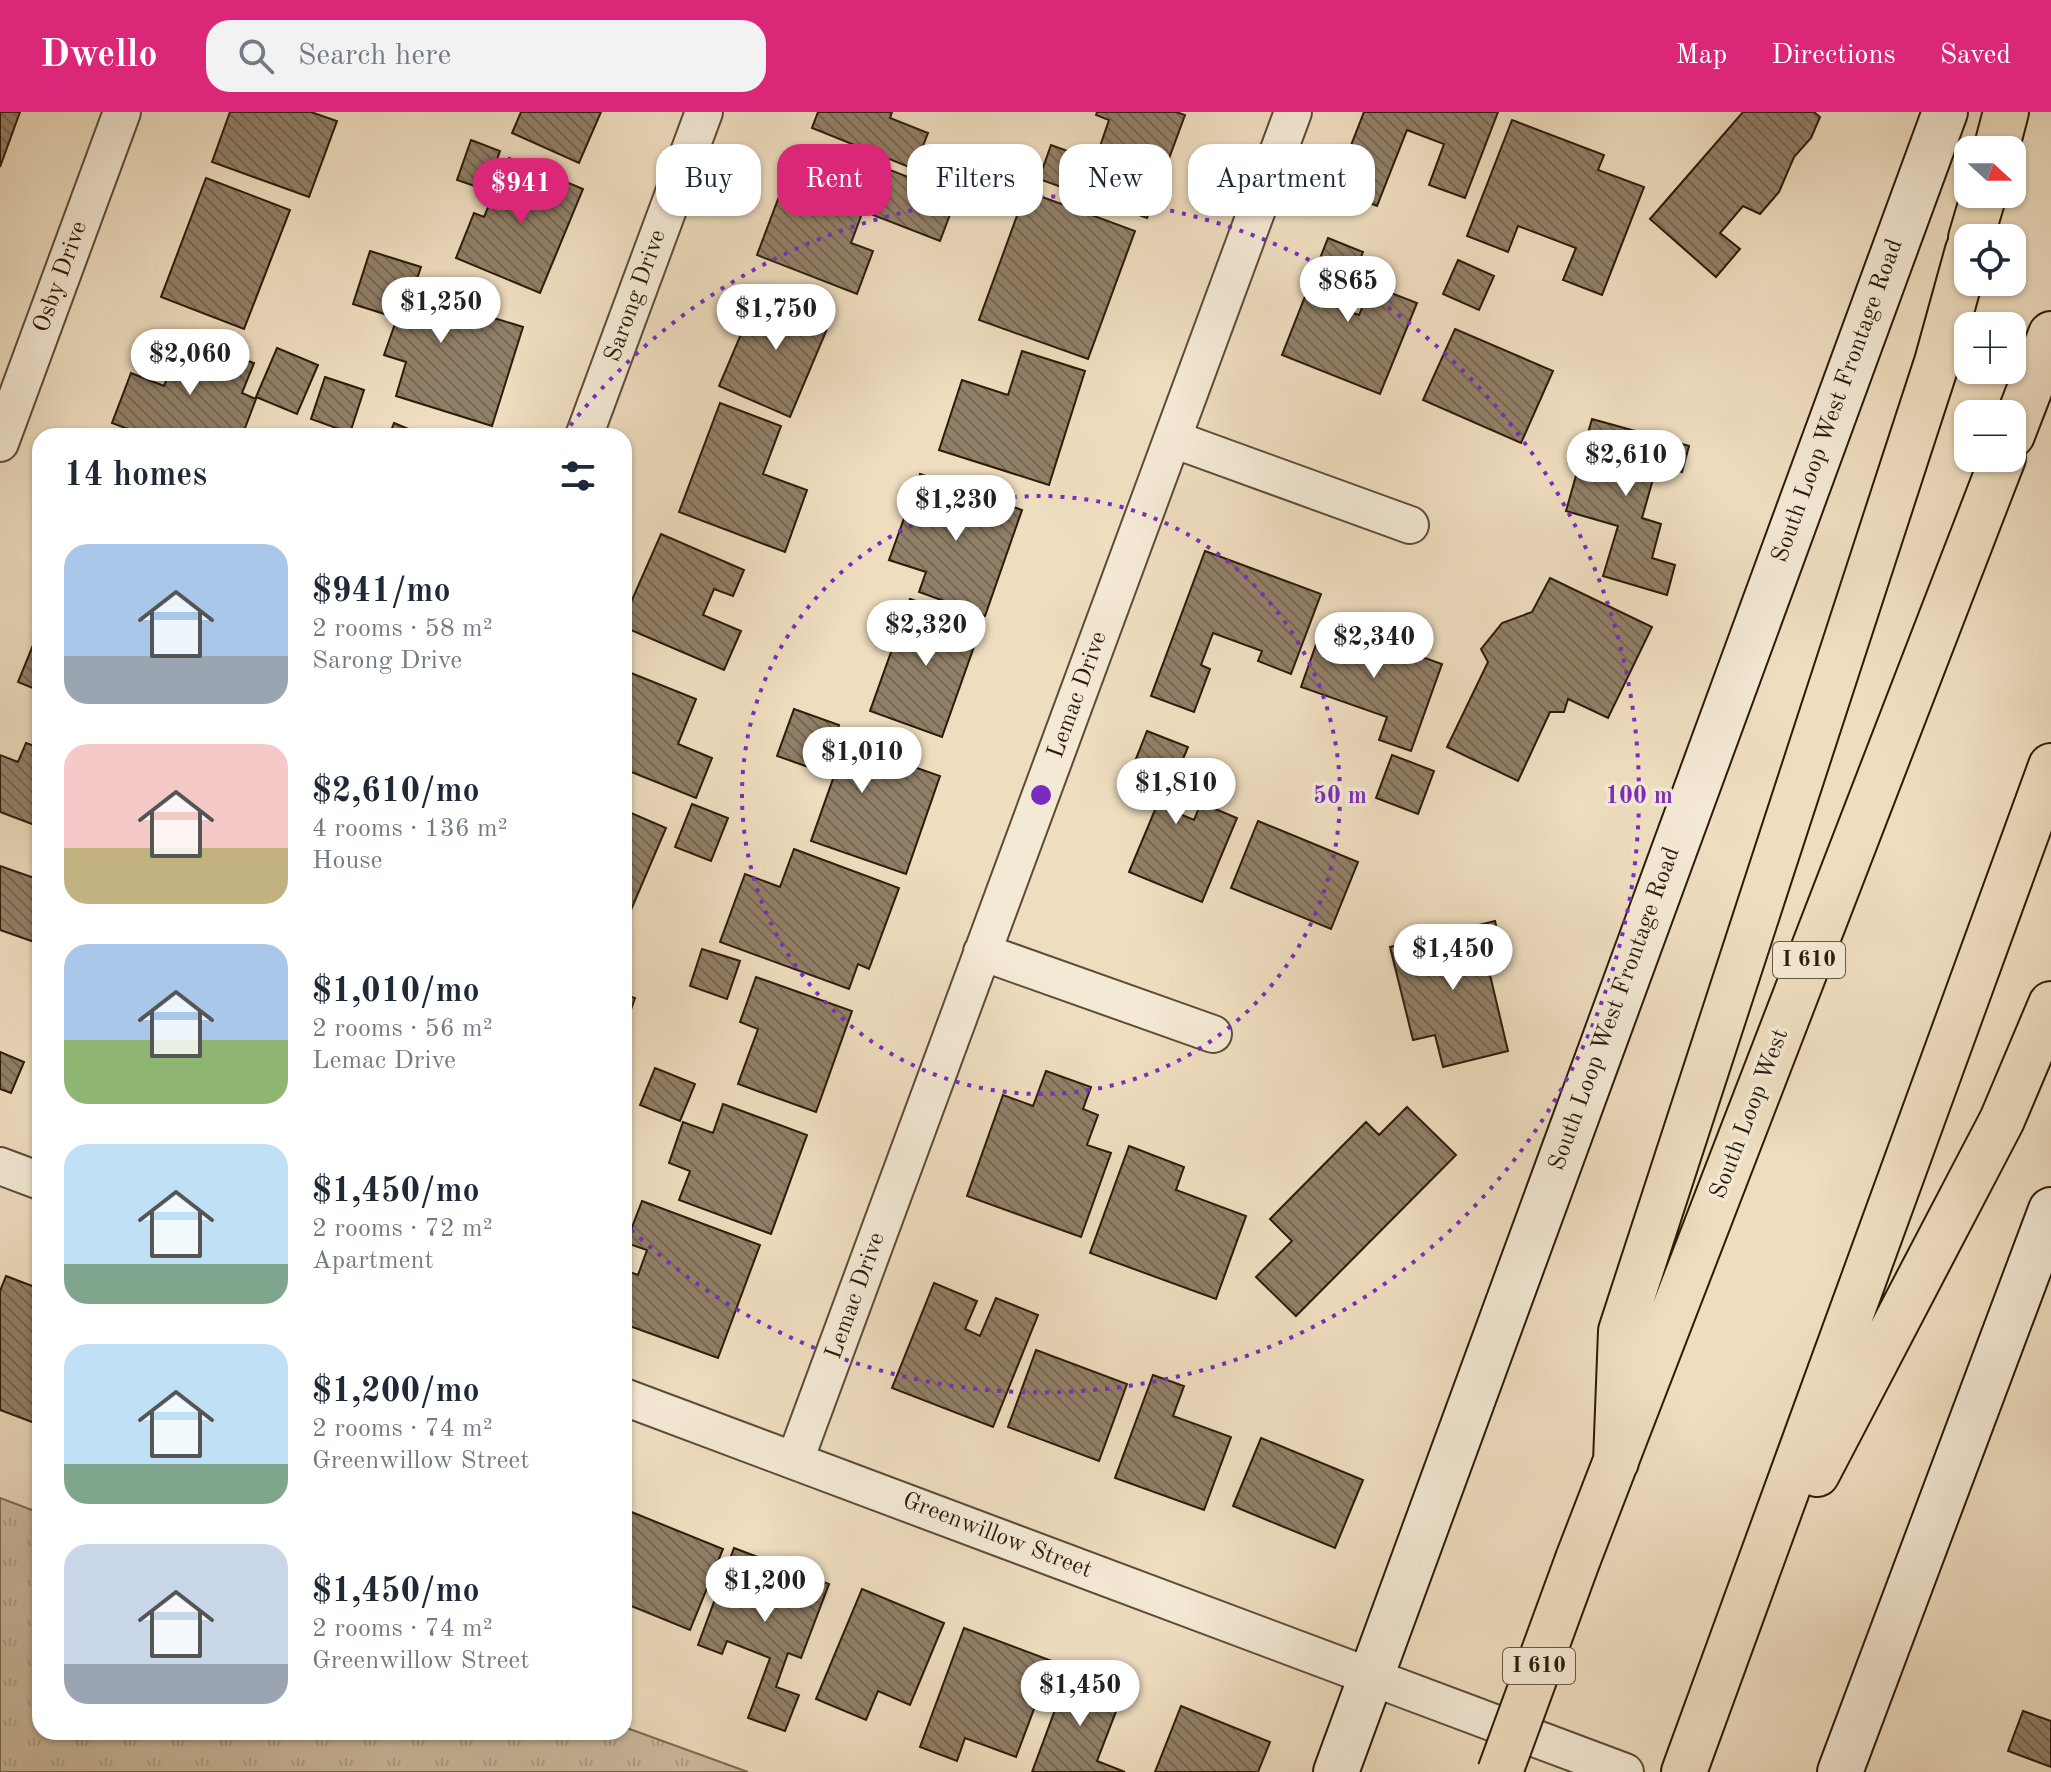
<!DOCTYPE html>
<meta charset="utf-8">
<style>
body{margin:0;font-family:"Old Standard TT",serif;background:#f2f2f3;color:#1f2937;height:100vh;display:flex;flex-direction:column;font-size:30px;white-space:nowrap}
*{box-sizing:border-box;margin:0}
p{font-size:26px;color:#747a83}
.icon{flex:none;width:44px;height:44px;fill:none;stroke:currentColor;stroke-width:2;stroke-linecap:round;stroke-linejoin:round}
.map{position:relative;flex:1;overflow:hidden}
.side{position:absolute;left:32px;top:316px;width:600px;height:1312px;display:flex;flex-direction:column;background:#fff;border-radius:24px;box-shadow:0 2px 6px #0004}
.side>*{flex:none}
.guide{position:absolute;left:656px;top:32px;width:760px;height:72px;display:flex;gap:16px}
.needle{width:52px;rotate:111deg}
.fabs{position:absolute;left:1954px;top:24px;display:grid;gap:16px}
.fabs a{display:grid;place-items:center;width:72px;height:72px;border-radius:16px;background:#fff;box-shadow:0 2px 6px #0004;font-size:40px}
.price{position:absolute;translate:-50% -68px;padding:0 18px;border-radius:28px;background:#fff;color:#222;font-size:26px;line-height:52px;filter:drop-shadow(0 2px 4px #0008)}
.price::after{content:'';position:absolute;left:50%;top:48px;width:24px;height:18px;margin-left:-12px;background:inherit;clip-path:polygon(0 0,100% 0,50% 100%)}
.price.current{background:#db2777;color:#fff}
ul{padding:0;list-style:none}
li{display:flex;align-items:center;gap:24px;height:200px;padding:0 32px}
li span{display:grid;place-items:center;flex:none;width:224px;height:160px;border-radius:24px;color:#555}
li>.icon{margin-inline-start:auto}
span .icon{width:96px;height:96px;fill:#fffc;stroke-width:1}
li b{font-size:34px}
h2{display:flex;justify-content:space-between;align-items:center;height:96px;padding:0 32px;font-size:34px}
.tag{padding:0 28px;border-radius:24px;background:#fff;box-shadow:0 2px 6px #0004;font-size:28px;line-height:72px}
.tag.current{background:#db2777;color:#fff}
header{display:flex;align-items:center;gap:48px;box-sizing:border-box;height:112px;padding:0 40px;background:#db2777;color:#fff}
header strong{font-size:38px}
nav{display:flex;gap:44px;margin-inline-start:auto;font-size:28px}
.search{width:560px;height:72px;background:#f2f2f3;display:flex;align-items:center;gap:20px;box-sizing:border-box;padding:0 28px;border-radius:24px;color:#747a83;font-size:30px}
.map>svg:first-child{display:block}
</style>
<header>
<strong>Dwello</strong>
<div class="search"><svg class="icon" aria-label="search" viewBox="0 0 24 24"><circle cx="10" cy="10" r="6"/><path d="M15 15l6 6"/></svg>Search here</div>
<nav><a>Map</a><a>Directions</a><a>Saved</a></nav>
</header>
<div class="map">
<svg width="2051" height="1660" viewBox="0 0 2051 1660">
<defs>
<pattern id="grass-tufts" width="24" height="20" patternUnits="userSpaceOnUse" patternTransform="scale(2)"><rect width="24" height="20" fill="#cdbca0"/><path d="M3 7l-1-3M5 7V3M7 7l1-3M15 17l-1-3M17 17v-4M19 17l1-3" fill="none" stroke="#b0a188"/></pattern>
<pattern id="building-back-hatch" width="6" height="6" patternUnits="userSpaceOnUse" patternTransform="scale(2)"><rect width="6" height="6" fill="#918068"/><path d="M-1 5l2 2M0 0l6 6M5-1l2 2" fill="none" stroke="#776854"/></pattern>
</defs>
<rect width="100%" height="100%" fill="#eeddbf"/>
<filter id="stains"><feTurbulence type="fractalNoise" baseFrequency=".0025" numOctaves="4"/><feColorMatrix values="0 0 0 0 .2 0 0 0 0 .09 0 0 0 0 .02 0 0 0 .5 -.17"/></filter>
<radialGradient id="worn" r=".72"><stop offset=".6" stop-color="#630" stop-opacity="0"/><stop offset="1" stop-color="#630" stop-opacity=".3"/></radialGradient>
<path fill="url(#grass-tufts)" stroke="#7c6c54" stroke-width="2" d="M0 1386 40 1401V1620H624V1615L748 1660H0Z"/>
<path fill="url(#building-back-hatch)" stroke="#2c1c09" stroke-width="2" d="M0 0H20L0 55Z
M230 0H311L337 9 309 85 212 50Z
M521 0H601L579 51 512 21Z
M818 0H892L890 6 928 21 914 57 812 16Z
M1097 0H1176L1185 3 1147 106 1039 67 1051 33 1095 49 1109 8 1096 3Z
M1364 0H1498L1465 86 1429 73 1444 32 1407 18 1377 94 1334 77Z
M1743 0H1814L1820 5 1811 26 1794 45 1779 80 1760 102 1743 94 1720 121 1740 137 1716 165 1650 107Z
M1512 8 1604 43 1598 58 1644 75 1602 183 1563 168 1576 136 1518 114 1508 140 1467 124Z
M471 28 500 39 486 78 457 68Z
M795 42 842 60 849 42 957 84 940 129 863 99 851 131 873 139 857 182 757 143Z
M509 46 583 77 540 181 456 146 474 101 484 105Z
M206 66 290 98 244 217 161 185Z
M1026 79 1135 119 1088 247 979 208Z
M1328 126 1363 140 1340 196 1359 203 1371 173 1417 191 1380 282 1282 243Z
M370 139 421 155 407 196 438 206 443 190 523 215 492 314 396 284 406 250 384 243 397 206 353 192Z
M1458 148 1494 164 1479 198 1443 182Z
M761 175 832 205 790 305 719 274Z
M1455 217 1553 259 1521 331 1423 288Z
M183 225 254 251 242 281 256 287 242 324H146L112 311 131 261 164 274Z
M277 236 318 253 297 302 256 285Z
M1022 239 1085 259 1049 373 939 338 962 268 1008 283Z
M325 265 364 278 350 321 311 307Z
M720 291 781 314 763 362 807 378 785 440 679 400Z
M1592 307 1689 334 1682 360 1657 353 1642 406 1661 412 1652 446 1675 453 1667 483 1603 464 1618 414 1566 399Z
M394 311 425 324H389Z
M920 362 1022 398 985 504 919 480 926 460 889 448Z
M661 422 744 458 733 484 714 477 703 503 741 519 724 558 624 515V506Z
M1205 439 1321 482 1291 562 1258 549 1262 539 1213 521 1201 553 1210 557 1194 600 1151 584Z
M1550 466 1652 515 1608 606 1568 587 1564 600H1550L1518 669 1447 635 1488 550 1481 537 1502 511 1532 500Z
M910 487 982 512 942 625 870 599Z
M1324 510 1442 552 1411 639 1379 628 1387 605 1301 575Z
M40 516V579L18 570Z
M631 561 696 587 678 632 712 646 696 686 624 657V581Z
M794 597 839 613 834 627 940 664 906 762 811 729 834 664 777 644Z
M1147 619 1188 635 1163 695 1194 708 1201 691 1237 706 1202 790 1129 760 1160 686 1126 672Z
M26 631 40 636V715L0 700V643L18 650Z
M1392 643 1434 659 1418 702 1376 686Z
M692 692 728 706 711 749 675 735Z
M624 698 666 716 631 798 624 795Z
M1258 709 1358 750 1331 817 1231 776Z
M794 737 899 776 869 857 858 852 849 877 720 830 745 762 780 775Z
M0 754 40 768V832L0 818Z
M1495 809 1503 843 1486 846 1508 939 1443 955 1435 923 1413 928 1390 835Z
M702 837 740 849 727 887 690 874Z
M756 865 852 899 816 1000 738 972 758 917 740 910Z
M624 882 635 886 624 917Z
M0 940 24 950 11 981 0 977Z
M655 956 695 972 680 1009 640 993Z
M1046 959 1091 975 1083 997 1098 1003 1087 1033 1111 1041 1081 1125 967 1084 1003 983 1033 994Z
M723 992 807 1023 771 1122 679 1088 690 1059 669 1051 683 1010 713 1021Z
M1407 995 1456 1043 1296 1204 1256 1165 1292 1129 1270 1107 1366 1010 1379 1023Z
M1129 1034 1184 1055 1176 1078 1246 1104 1216 1187 1090 1141Z
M642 1089 760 1133 718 1246 624 1212V1158L638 1163 647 1138 626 1131Z
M6 1164 40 1177V1238L35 1253 40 1255V1313L0 1298V1179Z
M934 1171 977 1189 965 1217 980 1224 996 1186 1038 1203 993 1315 892 1276Z
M1036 1238 1127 1272 1099 1349 1008 1315Z
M1153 1263 1184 1274 1173 1304 1231 1325 1204 1398 1115 1366Z
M1261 1326 1363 1368 1335 1436 1233 1394Z
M624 1397 723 1437 690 1518 624 1491Z
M734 1436 829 1472 801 1546 788 1541 776 1575 799 1583 785 1619 748 1606 770 1546 727 1529 722 1542 698 1533Z
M862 1477 944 1511 910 1593 878 1579 866 1608 816 1587Z
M964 1516 1052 1549 1016 1645 965 1626 957 1649 920 1635Z
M1084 1561 1125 1576 1097 1649 1125 1660H1032L1065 1571 1078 1576Z
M1181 1594 1270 1630 1258 1660H1155Z
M2023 1599 2051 1609V1655L2008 1639Z"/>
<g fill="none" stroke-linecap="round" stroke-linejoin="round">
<defs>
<path id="minor" d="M584 324 704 0
M1173 327 1410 413
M0 331 122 0
M982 840 1213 922
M0 1054 40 1069
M624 1285 1625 1660
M795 1348 1293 0"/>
<path id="secondary" d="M1336 1660 1945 0
M1840 1660 2051 1098"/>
<path id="motorway" d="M1996 38 2006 0
M1971 126 1984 82
M2012 323 2051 222
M1616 1350 1621 1219 1937 250 1968 138
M1817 1362 2002 1008 2051 892
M1578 1447 2003 346
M1684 1660 2051 654"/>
</defs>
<use href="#minor" stroke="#5c4c36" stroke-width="40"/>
<use href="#secondary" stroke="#2c1c09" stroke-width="48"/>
<use href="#motorway" stroke="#2c1c09" stroke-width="48"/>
<use href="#minor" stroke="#f4e9d5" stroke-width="36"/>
<use href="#secondary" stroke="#f4e9d5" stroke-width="44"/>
<use href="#motorway" stroke="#eeddbf" stroke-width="44"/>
<defs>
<path id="motorway-bridge" d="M1500 1660 1578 1447"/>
</defs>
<use href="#motorway-bridge" stroke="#2c1c09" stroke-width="48" stroke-linecap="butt"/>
<use href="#motorway-bridge" stroke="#eeddbf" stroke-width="44"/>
</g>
<g fill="none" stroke="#7b2cbf" stroke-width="4" stroke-dasharray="4 8">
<circle cx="1041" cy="683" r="299"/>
<path d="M563 323A598 598 0 1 1 626 1113"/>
</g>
<g text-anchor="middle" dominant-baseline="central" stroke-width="7" stroke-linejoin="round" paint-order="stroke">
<g fill="#f4e9d5" stroke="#685a46" stroke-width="2">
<rect x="1773" y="830" width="72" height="36" rx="6"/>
<rect x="1503" y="1536" width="72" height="36" rx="6"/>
</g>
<g font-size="22" font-weight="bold" fill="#2c1c09">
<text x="1809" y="848">I 610</text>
<text x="1539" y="1554">I 610</text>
</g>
<g font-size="24" fill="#2c1c09" stroke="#f4e9d5">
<text transform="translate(61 165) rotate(-70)">Osby Drive</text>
<text transform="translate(636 184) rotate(-70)">Sarong Drive</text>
<text transform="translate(1838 289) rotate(-70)">South Loop West Frontage Road</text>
<text transform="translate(1078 583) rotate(-70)">Lemac Drive</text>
<text transform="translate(1615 897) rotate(-70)">South Loop West Frontage Road</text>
<text transform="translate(1750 1002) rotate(-69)">South Loop West</text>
<text transform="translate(856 1184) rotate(-70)">Lemac Drive</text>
<text transform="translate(997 1424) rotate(21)">Greenwillow Street</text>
</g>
</g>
<circle cx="1041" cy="683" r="12" fill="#7b2cbf" stroke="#f4e9d5" stroke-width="4"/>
<g font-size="24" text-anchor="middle" font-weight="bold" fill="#7b2cbf" stroke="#f4e9d5" stroke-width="7" stroke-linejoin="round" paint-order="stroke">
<text x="1340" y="691">50 m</text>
<text x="1639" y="691">100 m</text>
</g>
<rect width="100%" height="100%" filter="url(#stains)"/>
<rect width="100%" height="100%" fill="url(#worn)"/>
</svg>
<div class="fabs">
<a><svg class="needle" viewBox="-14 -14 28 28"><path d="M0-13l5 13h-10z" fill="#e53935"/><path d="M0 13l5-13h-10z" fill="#747a83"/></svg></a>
<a><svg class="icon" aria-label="locate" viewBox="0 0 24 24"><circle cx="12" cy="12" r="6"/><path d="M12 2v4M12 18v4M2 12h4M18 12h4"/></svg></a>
<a>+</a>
<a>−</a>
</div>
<b class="price current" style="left:521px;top:114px">$941</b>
<b class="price" style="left:1348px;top:212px">$865</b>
<b class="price" style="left:441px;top:233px">$1,250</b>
<b class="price" style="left:776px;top:240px">$1,750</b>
<b class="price" style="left:190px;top:285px">$2,060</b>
<b class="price" style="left:1626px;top:386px">$2,610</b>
<b class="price" style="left:956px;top:431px">$1,230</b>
<b class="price" style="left:926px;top:556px">$2,320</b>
<b class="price" style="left:1374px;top:568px">$2,340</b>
<b class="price" style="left:862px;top:683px">$1,010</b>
<b class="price" style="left:1176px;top:714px">$1,810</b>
<b class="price" style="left:1453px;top:880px">$1,450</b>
<b class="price" style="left:765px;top:1512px">$1,200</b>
<b class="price" style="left:1080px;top:1616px">$1,450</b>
<div class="guide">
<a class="tag">Buy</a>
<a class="tag current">Rent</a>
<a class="tag">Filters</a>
<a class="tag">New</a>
<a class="tag">Apartment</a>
</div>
<section class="side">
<h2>14 homes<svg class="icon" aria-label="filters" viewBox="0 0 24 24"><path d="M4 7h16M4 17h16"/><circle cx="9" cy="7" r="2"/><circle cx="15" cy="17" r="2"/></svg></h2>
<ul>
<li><span style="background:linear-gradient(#a9c7e8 70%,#9aa5b1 0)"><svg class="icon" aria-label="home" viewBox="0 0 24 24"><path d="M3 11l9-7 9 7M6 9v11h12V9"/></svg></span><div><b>$941/mo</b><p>2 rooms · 58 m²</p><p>Sarong Drive</p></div></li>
<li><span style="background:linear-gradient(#f6c9c9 65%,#c2b280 0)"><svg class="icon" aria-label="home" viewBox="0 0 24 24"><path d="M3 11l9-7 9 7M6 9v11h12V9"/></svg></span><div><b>$2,610/mo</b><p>4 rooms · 136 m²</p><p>House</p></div></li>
<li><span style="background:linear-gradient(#a9c7e8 60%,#8fb573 0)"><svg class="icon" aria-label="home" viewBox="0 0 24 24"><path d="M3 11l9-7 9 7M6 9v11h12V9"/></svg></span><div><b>$1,010/mo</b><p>2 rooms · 56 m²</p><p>Lemac Drive</p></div></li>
<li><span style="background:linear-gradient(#bfe0f5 75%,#7fa58c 0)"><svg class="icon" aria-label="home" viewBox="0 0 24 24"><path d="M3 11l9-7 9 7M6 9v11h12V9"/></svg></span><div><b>$1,450/mo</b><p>2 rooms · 72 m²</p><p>Apartment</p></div></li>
<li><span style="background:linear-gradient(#bfe0f5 75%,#7fa58c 0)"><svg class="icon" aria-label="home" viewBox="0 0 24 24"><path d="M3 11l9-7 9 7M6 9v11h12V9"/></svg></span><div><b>$1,200/mo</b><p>2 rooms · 74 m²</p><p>Greenwillow Street</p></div></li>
<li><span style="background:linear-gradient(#c9d6e8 75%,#9aa5b1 0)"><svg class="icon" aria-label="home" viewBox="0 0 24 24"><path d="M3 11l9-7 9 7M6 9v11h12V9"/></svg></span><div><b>$1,450/mo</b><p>2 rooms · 74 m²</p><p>Greenwillow Street</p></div></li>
</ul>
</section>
</div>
